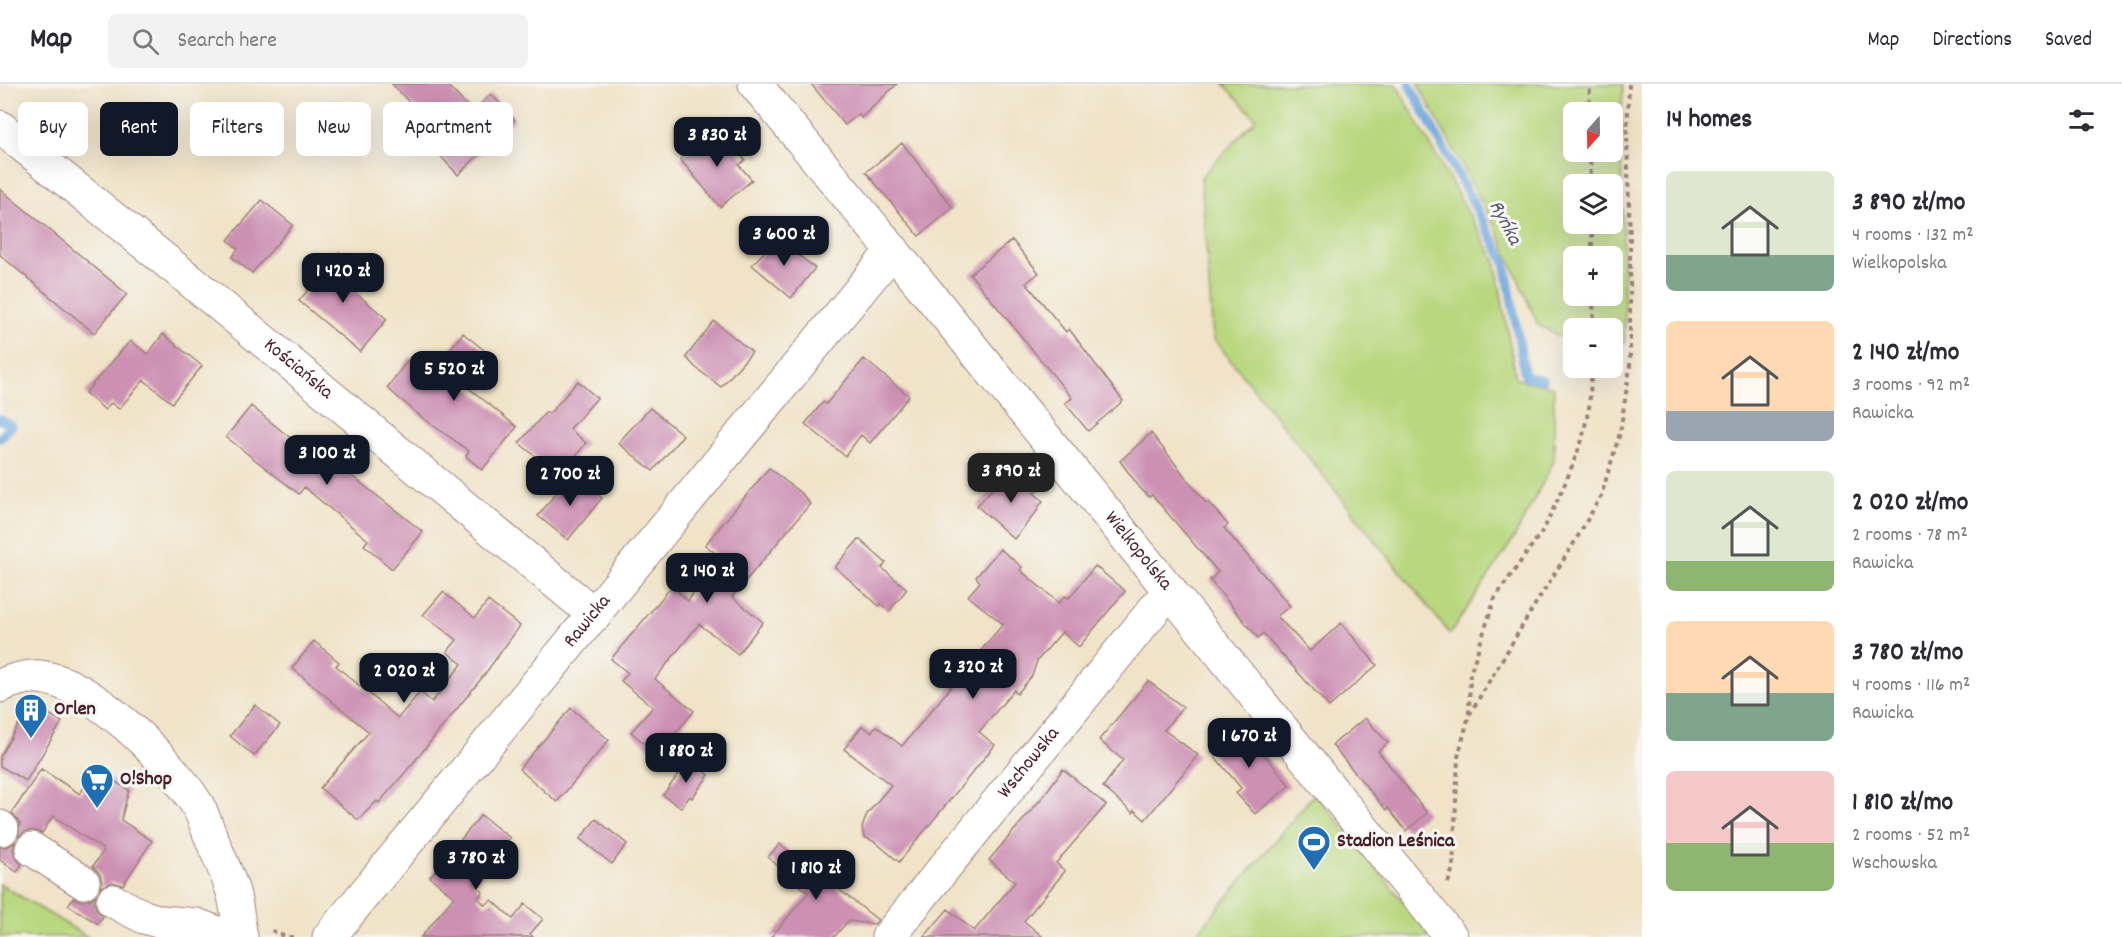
<!DOCTYPE html>
<meta charset="utf-8">
<style>
body{margin:0;font-family:Dekko,sans-serif;background:#f2f2f3;color:#2b2b33;height:100vh;display:flex;flex-direction:column;font-size:22px;white-space:nowrap}
*{box-sizing:border-box;margin:0}
p{font-size:20px;color:#7c7c81}
.icon{flex:none;width:33px;height:33px;fill:none;stroke:currentColor;stroke-width:2;stroke-linecap:round;stroke-linejoin:round}
.map{position:relative;flex:1;overflow:hidden}
.panel{display:flex;flex-direction:column;background:#fff;width:480px}
.panel>*{flex:none}
.hud{position:absolute;left:18px;top:18px;width:570px;height:54px;display:flex;gap:12px}
.needle{width:39px;rotate:200deg}
.buttons{position:absolute;left:1563px;top:18px;display:grid;gap:12px}
.buttons a{display:grid;place-items:center;width:60px;height:60px;border-radius:9px;background:#fff;box-shadow:0 6px 24px #0002;font-size:30px}
.price{position:absolute;translate:-50% -51px;padding:0 14px;border-radius:12px;background:#111827;color:#fff;font-size:20px;line-height:39px;filter:drop-shadow(0 2px 3px #0008)}
.price::after{content:'';position:absolute;left:50%;top:36px;width:18px;height:14px;margin-left:-9px;background:inherit;clip-path:polygon(0 0,100% 0,50% 100%)}
.price.selected{background:#222;color:#fff}
ul{padding:0;list-style:none}
li{display:flex;align-items:center;gap:18px;height:150px;padding:0 24px}
li span{display:grid;place-items:center;flex:none;width:168px;height:120px;border-radius:9px;color:#555}
li>.icon{margin-inline-start:auto}
span .icon{width:72px;height:72px;fill:#fffc;stroke-width:1}
li b{font-size:26px}
h2{display:flex;justify-content:space-between;align-items:center;height:72px;padding:0 24px;font-size:26px}
.chip{padding:0 21px;border-radius:9px;background:#fff;box-shadow:0 6px 24px #0002;font-size:21px;line-height:54px}
.chip.selected{background:#111827;color:#fff}
header{display:flex;align-items:center;gap:36px;box-sizing:border-box;height:84px;padding:0 30px;background:#fff;border-bottom:2px solid #e1e1e2}
header strong{font-size:28px}
nav{display:flex;gap:33px;margin-inline-start:auto;font-size:21px}
.search{width:420px;height:54px;background:#f2f2f3;display:flex;align-items:center;gap:15px;box-sizing:border-box;padding:0 21px;border-radius:9px;color:#7c7c81;font-size:22px}
main{display:flex;flex:1;min-height:0}
.map>svg:first-child{display:block}
</style>
<header>
<strong>Map</strong>
<div class="search"><svg class="icon" aria-label="search" viewBox="0 0 24 24"><circle cx="10" cy="10" r="6"/><path d="M15 15l6 6"/></svg>Search here</div>
<nav><a>Map</a><a>Directions</a><a>Saved</a></nav>
</header>
<main>
<div class="map">
<svg width="1642" height="853" viewBox="0 0 1642 853">
<rect width="100%" height="100%" fill="#f6f6f2"/>
<filter id="ink" filterUnits="userSpaceOnUse"><feTurbulence type="fractalNoise" baseFrequency=".0167" numOctaves="2"/><feDisplacementMap in="SourceGraphic" scale="12" xChannelSelector="R" yChannelSelector="G"/><feConvolveMatrix kernelMatrix="1 2 1 2 8 2 1 2 1" color-interpolation-filters="sRGB"/></filter>
<filter id="wash" filterUnits="userSpaceOnUse"><feTurbulence type="fractalNoise" baseFrequency=".008" numOctaves="4" result="noise"/><feDisplacementMap in="SourceGraphic" scale="24" xChannelSelector="R" yChannelSelector="G"/><feGaussianBlur stdDeviation="1.35" result="paint"/><feColorMatrix in="noise" values="0 0 0 0 0 0 0 0 0 0 0 0 0 0 0 0 0 1.4 0 .05"/><feComposite in="paint" operator="in"/></filter>
<g filter="url(#wash)">
<rect width="100%" height="100%" fill="#f0e3c8"/>
<path fill="#b8d77e" stroke="#817b54" stroke-width="1.5" fill-rule="evenodd" d="M1224 0H1396L1495 176 1516 295 1554 303V377L1514 454 1450 550 1213 254 1201 93 1256 35Z
M1418 0H1623L1621 55 1625 259 1613 258 1612 244H1574L1573 254 1561 253 1538 241 1497 146ZM1612 28V68H1574V28ZM1612 100V140H1574V100ZM1574 172H1612V212H1574Z
M1315 709 1432 853H1194Z
M0 800 88 853H0Z"/>
<g fill="none" stroke-linecap="round" stroke-linejoin="round">
<path stroke="#70a7de" stroke-width="9" d="M1409 0 1505 178 1525 292 1543 296
M0 335 12 342 0 354"/>
</g>
<g id="blocks">
<path fill="#cc90b3" d="M392 0H446L473 28 491 10 515 36 458 91 434 65 444 55Z
M811 0H897L861 34 859 30 845 41Z
M723 49 745 76 739 81 752 96 720 123 680 75 702 55 708 61Z
M902 59 953 124 919 152 866 88Z
M0 105 127 210 94 249 0 171Z
M262 116 293 141 252 189 232 173 238 165 228 156Z
M777 154 815 184 791 214 752 181Z
M1012 156 1039 189 1026 199 1066 248 1069 245 1123 317 1088 347 1065 319 1072 314 970 190Z
M339 168 360 185 347 202 387 235 360 268 299 217Z
M714 237 752 268 721 303 695 283 686 273Z
M463 249 484 266 460 297 517 343 482 386 466 372 469 367 420 332 387 304 410 273 430 290Z
M163 250 202 282 172 319 144 296 119 325 111 319 105 326 85 309 130 257 148 270Z
M864 275 909 312 870 359 861 351 845 372 805 340 823 318 826 320Z
M578 297 597 314 570 345 586 359 560 392 519 359 546 328 549 330Z
M251 322 309 369 314 362 423 448 392 485 364 461 368 456 304 403 299 410 226 353Z
M650 324 683 351 653 387 618 359Z
M1151 349 1206 419 1208 418 1228 441 1224 444 1290 522 1277 532 1310 567 1341 539 1377 581 1329 623 1263 549 1258 554 1210 496 1218 488 1152 411 1149 413 1140 404 1120 377Z
M769 384 803 411 810 420 732 513 763 538 738 570 699 540 655 595 694 627 658 671 631 648 653 623 621 597 628 589 611 575 672 502 688 517 719 472 705 461Z
M1010 385 1037 406 1034 409 1043 417 1037 425 1038 426 1014 455 977 422Z
M571 390 602 414 568 456 538 432Z
M859 455 886 479 882 484 907 505 889 527 881 520 879 522 835 483Z
M1000 465 1022 483 1020 486 1059 519 1065 512 1069 514 1095 482 1125 507 1079 563 1062 548 1037 577 1032 592 1017 610 1014 606 979 648 995 661 899 778 875 758 864 753 862 744 867 730 891 701 844 665 862 642 871 648 876 642 902 662 1003 540 968 512 980 498 976 493Z
M443 508 475 534 488 517 520 542 481 595 414 678 379 719 377 717 358 736 320 704 369 648 292 584 314 557 339 578 336 582 398 634 420 608 432 618 462 580 447 568 457 556 423 531Z
M1148 597 1183 623 1164 646 1198 671 1145 736 1134 726 1133 729 1103 703 1123 676 1099 656Z
M31 619 62 638 26 697 0 682V672Z
M255 621 280 641 254 672 230 652Z
M571 624 609 656 557 718 519 685Z
M1365 634 1388 659 1378 667 1427 729 1406 747 1388 724 1386 726 1332 661Z
M1237 637 1290 702 1255 730 1236 709 1241 704 1211 668Z
M689 676 709 691 692 714 690 712 681 724 663 711Z
M41 685 80 710 95 685 129 706 121 736 152 757 123 801 112 798 100 804 102 798 100 790 93 782 104 766 53 732 42 749 32 746 24 748 19 753 20 740 12 729Z
M1063 685 1106 721 1056 779 1065 787 1024 837 1043 853H924L948 825 974 847 1015 798 989 776 1041 715Z
M481 731 510 754 474 800 483 808 478 814 485 821 492 816 513 835 525 820 543 835 530 850 533 853H421L454 813 430 793Z
M596 735 627 760 612 780 580 755Z
M15 758 13 765 15 773 22 781 17 788 0 776V763H7Z
M780 760 802 777 807 770 827 788 823 793 878 836 874 840 848 837 834 853H771L808 809 768 773Z
M96 811 94 818 97 827 103 832 98 840 68 821 73 814 83 817 91 815Z"/>
</g>
</g>
<g filter="url(#ink)">
<use href="#blocks" fill-opacity="0" stroke="#9d817a" stroke-width="1.5"/>
<g fill="none" stroke-linecap="round" stroke-linejoin="round">
<defs>
<g id="minor">
<path id="s1" d="M755 0 936 219 1451 853"/>
<path id="s2" d="M0 43 186 193 595 531"/>
<path d="M0 602C13 596 25 592 40 593 91 598 170 677 196 719 203 729 206 742 211 753 218 771 227 789 233 808 237 822 238 838 241 853"/>
<path d="M0 743 2 745"/>
<path d="M32 765 83 798"/>
<path d="M113 817 144 833 161 838 196 841 228 853"/>
<path id="s3" d="M329 853 893 166"/>
<path id="s4" d="M888 853 1170 506"/>
</g>
</defs>
<use href="#minor" stroke="#9d817a" stroke-width="35"/>
<path stroke="#9d817a" stroke-width="4" stroke-dasharray="4.5 4.5" stroke-linecap="butt" d="M1589 28 1590 0
M1590 68 1591 100
M1592 140V172
M1593 212 1594 244
M1469 630 1470 590 1495 514 1545 443 1567 395 1582 356 1589 324 1592 284
M1448 799 1453 784 1458 673 1469 631 1536 519 1574 459 1601 412 1620 349 1630 282V160L1627 51 1629 0
M272 846C279 852 287 853 295 853"/>
<use href="#minor" stroke="#fff" stroke-width="33"/>
</g>
</g>
<defs>
<symbol id="building-pin" viewBox="-11 -11 22 30"><path d="M0 17L-7.5 6A9.5 9.5 0 1 1 7.5 6Z" fill="#1f6fb2" stroke="#f6f6f2"/><path d="M-4-6H4V6H1V3H-1V6H-4ZM-2.5-4.3h1.7v1.8h-1.7ZM.8-4.3h1.7v1.8H.8ZM-2.5-1h1.7V.8h-1.7ZM.8-1h1.7V.8H.8Z" fill="#fff"/></symbol>
<symbol id="supermarket-pin" viewBox="-11 -11 22 30"><path d="M0 17L-7.5 6A9.5 9.5 0 1 1 7.5 6Z" fill="#1f6fb2" stroke="#f6f6f2"/><path d="M-6-5.5h2.5l.6 2H6L4.5 2H-2.5L-4.4-4H-6ZM-1.5 3.2a1.3 1.3 0 1 0 .1 0ZM3 3.2a1.3 1.3 0 1 0 .1 0Z" fill="#fff"/></symbol>
<symbol id="stadium-pin" viewBox="-11 -11 22 30"><path d="M0 17L-7.5 6A9.5 9.5 0 1 1 7.5 6Z" fill="#1f6fb2" stroke="#f6f6f2"/><path d="M0-5a6.5 5 0 1 0 0 10a6.5 5 0 1 0 0-10ZM-3.5-1.8h7v3.6h-7Z" fill="#fff"/></symbol>
</defs>
<g fill-rule="evenodd">
<use href="#building-pin" x="12" y="607" width="38" height="52"/>
<use href="#supermarket-pin" x="78" y="677" width="38" height="52"/>
<use href="#stadium-pin" x="1295" y="739" width="38" height="52"/>
</g>
<g text-anchor="middle" dominant-baseline="central" stroke-width="6" stroke-linejoin="round" paint-order="stroke">
<g font-size="20" fill="#4a1f2b" stroke="#f6f6f2">
<text stroke="none"><textPath href="#s2" startOffset="384">Kościańska</textPath></text>
<text stroke="none"><textPath href="#s1" startOffset="604">Wielkopolska</textPath></text>
<text stroke="none"><textPath href="#s3" startOffset="408">Rawicka</textPath></text>
<text stroke="none"><textPath href="#s4" startOffset="224">Wschowska</textPath></text>
</g>
<g font-size="20" font-weight="bold" fill="#4a1f2b" stroke="#f6f6f2" text-anchor="start">
<text x="54" y="626">Orlen</text>
<text x="120" y="696">O!Shop</text>
<text x="1337" y="758">Stadion Leśnica</text>
</g>
<g font-size="21" font-style="italic" fill="#595573" stroke="#f6f6f2">
<text transform="translate(1504 139) rotate(62)">Ryńka</text>
</g>
</g>
</svg>
<div class="buttons">
<a><svg class="needle" viewBox="-14 -14 28 28"><path d="M0-13l5 13h-10z" fill="#e53935"/><path d="M0 13l5-13h-10z" fill="#7c7c81"/></svg></a>
<a><svg class="icon" aria-label="layers" viewBox="0 0 24 24"><path d="M12 4l9 5-9 5-9-5zM3 14l9 5 9-5"/></svg></a>
<a>+</a>
<a>−</a>
</div>
<b class="price" style="left:717px;top:84px">3 830 zł</b>
<b class="price" style="left:784px;top:183px">3 600 zł</b>
<b class="price" style="left:343px;top:220px">1 420 zł</b>
<b class="price" style="left:454px;top:318px">5 520 zł</b>
<b class="price" style="left:327px;top:402px">3 100 zł</b>
<b class="price selected" style="left:1011px;top:420px">3 890 zł</b>
<b class="price" style="left:570px;top:423px">2 700 zł</b>
<b class="price" style="left:707px;top:520px">2 140 zł</b>
<b class="price" style="left:973px;top:616px">2 320 zł</b>
<b class="price" style="left:404px;top:620px">2 020 zł</b>
<b class="price" style="left:1249px;top:685px">1 670 zł</b>
<b class="price" style="left:686px;top:700px">1 880 zł</b>
<b class="price" style="left:476px;top:807px">3 780 zł</b>
<b class="price" style="left:816px;top:817px">1 810 zł</b>
<div class="hud">
<a class="chip">Buy</a>
<a class="chip selected">Rent</a>
<a class="chip">Filters</a>
<a class="chip">New</a>
<a class="chip">Apartment</a>
</div>
</div>
<section class="panel">
<h2>14 homes<svg class="icon" aria-label="filters" viewBox="0 0 24 24"><path d="M4 7h16M4 17h16"/><circle cx="9" cy="7" r="2"/><circle cx="15" cy="17" r="2"/></svg></h2>
<ul>
<li><span style="background:linear-gradient(#dfe7d0 70%,#7fa58c 0)"><svg class="icon" aria-label="home" viewBox="0 0 24 24"><path d="M3 11l9-7 9 7M6 9v11h12V9"/></svg></span><div><b>3 890 zł/mo</b><p>4 rooms · 132 m²</p><p>Wielkopolska</p></div></li>
<li><span style="background:linear-gradient(#ffd9b3 75%,#9aa5b1 0)"><svg class="icon" aria-label="home" viewBox="0 0 24 24"><path d="M3 11l9-7 9 7M6 9v11h12V9"/></svg></span><div><b>2 140 zł/mo</b><p>3 rooms · 92 m²</p><p>Rawicka</p></div></li>
<li><span style="background:linear-gradient(#dfe7d0 75%,#8fb573 0)"><svg class="icon" aria-label="home" viewBox="0 0 24 24"><path d="M3 11l9-7 9 7M6 9v11h12V9"/></svg></span><div><b>2 020 zł/mo</b><p>2 rooms · 78 m²</p><p>Rawicka</p></div></li>
<li><span style="background:linear-gradient(#ffd9b3 60%,#7fa58c 0)"><svg class="icon" aria-label="home" viewBox="0 0 24 24"><path d="M3 11l9-7 9 7M6 9v11h12V9"/></svg></span><div><b>3 780 zł/mo</b><p>4 rooms · 116 m²</p><p>Rawicka</p></div></li>
<li><span style="background:linear-gradient(#f6c9c9 60%,#8fb573 0)"><svg class="icon" aria-label="home" viewBox="0 0 24 24"><path d="M3 11l9-7 9 7M6 9v11h12V9"/></svg></span><div><b>1 810 zł/mo</b><p>2 rooms · 52 m²</p><p>Wschowska</p></div></li>
</ul>
</section>
</main>
